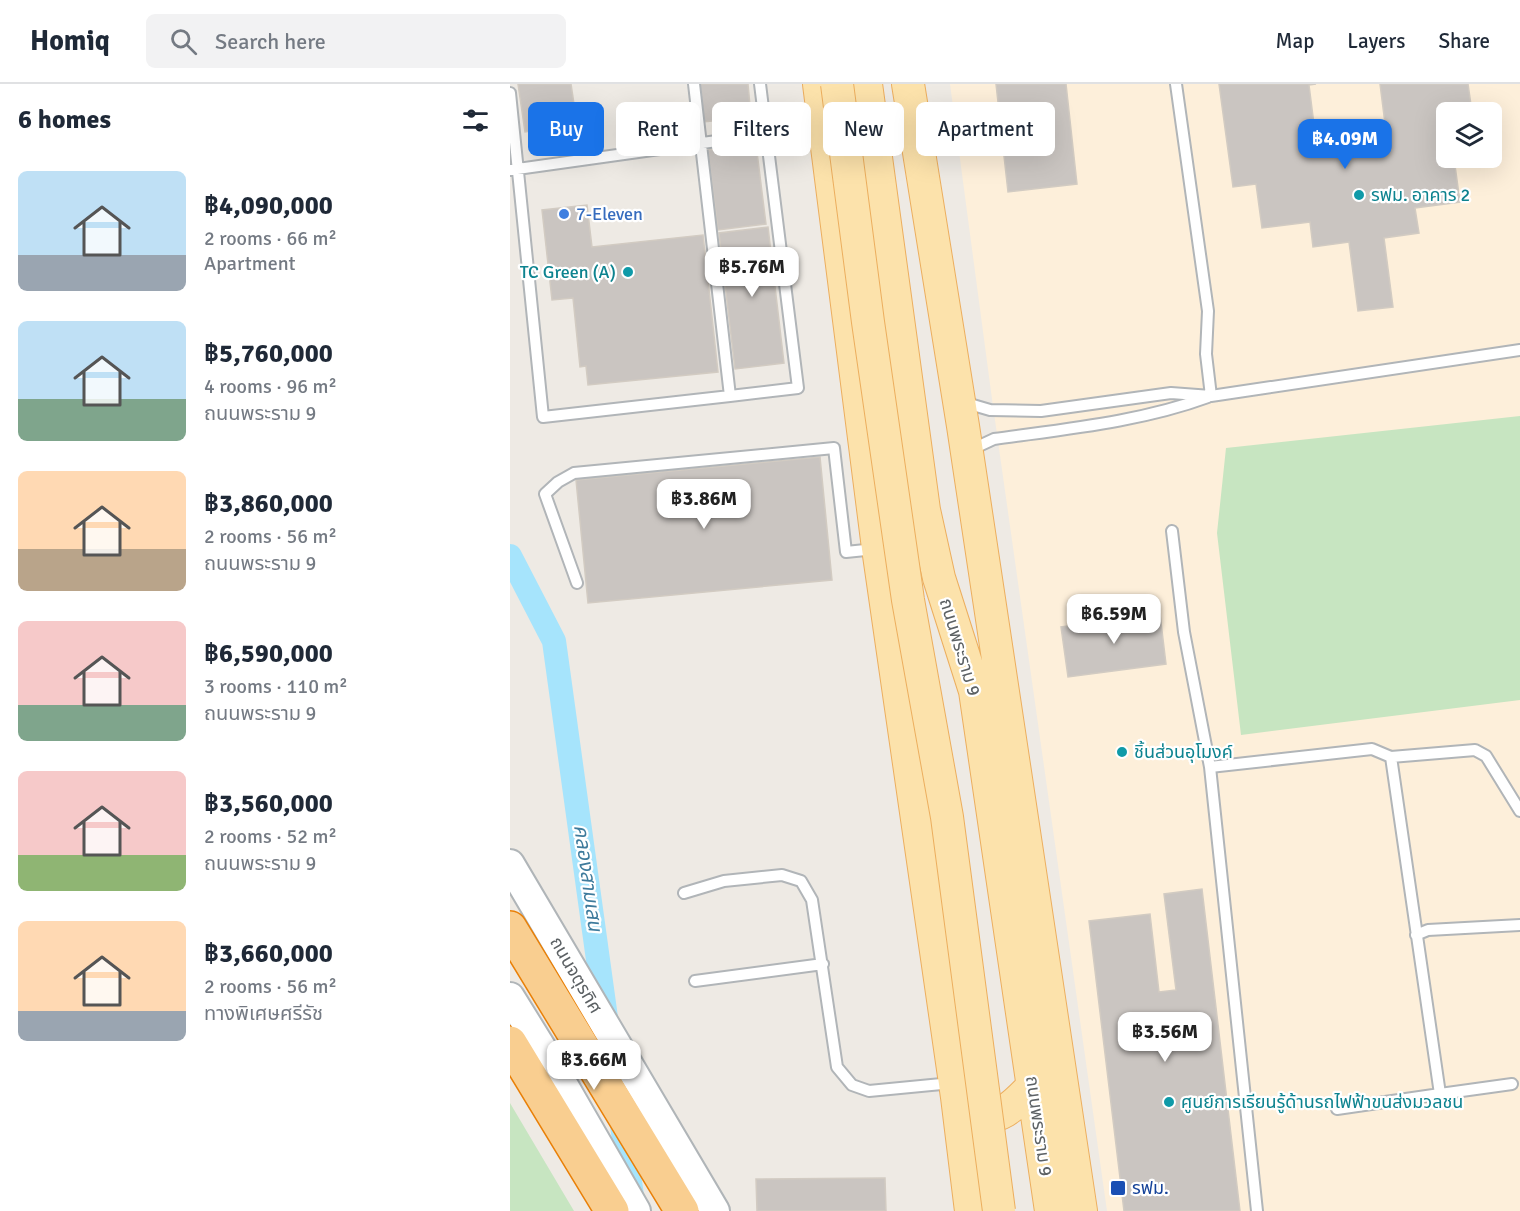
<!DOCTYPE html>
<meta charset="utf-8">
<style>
body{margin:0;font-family:Signika,"Noto Sans Thai",sans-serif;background:#f2f2f3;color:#1f2937;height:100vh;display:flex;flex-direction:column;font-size:22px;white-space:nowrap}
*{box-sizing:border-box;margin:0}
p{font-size:20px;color:#747a83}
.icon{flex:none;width:33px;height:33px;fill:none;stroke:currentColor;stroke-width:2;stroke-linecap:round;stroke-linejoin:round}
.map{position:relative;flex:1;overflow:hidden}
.details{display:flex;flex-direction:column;background:#fff;width:510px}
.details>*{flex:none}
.banner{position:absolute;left:18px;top:18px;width:570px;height:54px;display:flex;gap:12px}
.controls{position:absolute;left:926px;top:18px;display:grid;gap:12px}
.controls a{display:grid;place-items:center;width:66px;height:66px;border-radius:9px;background:#fff;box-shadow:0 6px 24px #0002;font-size:30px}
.price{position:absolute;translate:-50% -51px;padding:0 14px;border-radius:12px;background:#fff;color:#222;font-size:20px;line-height:39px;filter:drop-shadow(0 2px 3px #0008)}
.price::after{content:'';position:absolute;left:50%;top:36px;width:18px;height:14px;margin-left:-9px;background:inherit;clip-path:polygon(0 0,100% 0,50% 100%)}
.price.active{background:#1a73e8;color:#fff}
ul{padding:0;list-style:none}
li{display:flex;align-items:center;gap:18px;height:150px;padding:0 18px}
li span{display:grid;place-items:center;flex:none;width:168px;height:120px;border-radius:9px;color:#555}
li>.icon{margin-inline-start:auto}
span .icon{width:72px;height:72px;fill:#fffc;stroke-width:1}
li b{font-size:26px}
h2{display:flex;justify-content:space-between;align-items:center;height:72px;padding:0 18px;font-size:26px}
.pill{padding:0 21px;border-radius:9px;background:#fff;box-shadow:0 6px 24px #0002;font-size:21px;line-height:54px}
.pill.active{background:#1a73e8;color:#fff}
header{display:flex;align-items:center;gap:36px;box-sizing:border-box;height:84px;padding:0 30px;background:#fff;border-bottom:2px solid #e0e1e3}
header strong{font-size:28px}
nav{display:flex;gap:33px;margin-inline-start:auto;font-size:21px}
.search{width:420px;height:54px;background:#f2f2f3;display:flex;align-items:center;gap:15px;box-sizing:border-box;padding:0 21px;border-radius:9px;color:#747a83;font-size:22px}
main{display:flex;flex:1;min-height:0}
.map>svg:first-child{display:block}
</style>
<header>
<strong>Homiq</strong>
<div class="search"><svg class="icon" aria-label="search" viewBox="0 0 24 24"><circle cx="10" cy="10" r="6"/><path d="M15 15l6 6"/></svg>Search here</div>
<nav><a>Map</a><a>Layers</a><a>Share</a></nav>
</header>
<main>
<section class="details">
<h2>6 homes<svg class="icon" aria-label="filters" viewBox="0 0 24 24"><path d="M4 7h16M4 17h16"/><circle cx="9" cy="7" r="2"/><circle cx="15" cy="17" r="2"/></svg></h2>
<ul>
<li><span style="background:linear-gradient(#bfe0f5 70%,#9aa5b1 0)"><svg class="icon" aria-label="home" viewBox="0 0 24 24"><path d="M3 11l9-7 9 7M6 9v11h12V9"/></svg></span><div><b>฿4,090,000</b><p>2 rooms · 66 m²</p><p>Apartment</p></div></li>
<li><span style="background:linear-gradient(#bfe0f5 65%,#7fa58c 0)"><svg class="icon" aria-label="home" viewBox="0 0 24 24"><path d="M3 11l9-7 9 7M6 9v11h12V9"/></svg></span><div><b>฿5,760,000</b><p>4 rooms · 96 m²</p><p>ถนนพระราม 9</p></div></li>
<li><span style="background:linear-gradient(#ffd9b3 65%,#b9a48a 0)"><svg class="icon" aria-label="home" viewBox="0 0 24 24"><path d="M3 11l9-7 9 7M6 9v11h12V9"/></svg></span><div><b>฿3,860,000</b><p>2 rooms · 56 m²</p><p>ถนนพระราม 9</p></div></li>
<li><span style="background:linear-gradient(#f6c9c9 70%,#7fa58c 0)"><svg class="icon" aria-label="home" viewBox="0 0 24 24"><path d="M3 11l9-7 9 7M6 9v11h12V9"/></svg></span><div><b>฿6,590,000</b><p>3 rooms · 110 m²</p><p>ถนนพระราม 9</p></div></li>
<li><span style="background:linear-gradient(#f6c9c9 70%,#8fb573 0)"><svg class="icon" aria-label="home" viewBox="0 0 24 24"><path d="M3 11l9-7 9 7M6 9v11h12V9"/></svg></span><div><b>฿3,560,000</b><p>2 rooms · 52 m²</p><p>ถนนพระราม 9</p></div></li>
<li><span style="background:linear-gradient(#ffd9b3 75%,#9aa5b1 0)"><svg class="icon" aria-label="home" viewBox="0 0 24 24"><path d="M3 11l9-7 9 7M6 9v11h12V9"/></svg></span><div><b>฿3,660,000</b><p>2 rooms · 56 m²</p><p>ทางพิเศษศรีรัช</p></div></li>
</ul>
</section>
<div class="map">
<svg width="1010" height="1127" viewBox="0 0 1010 1127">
<rect width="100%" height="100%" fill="#eeeae4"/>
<path fill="#fdefda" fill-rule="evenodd" d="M440 0H1010V1127H597L482 315ZM936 28H981V74H936Z"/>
<path fill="#c7e5c1" d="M1010 332V616L731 651 707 449 716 364Z
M0 1019 64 1127H0Z"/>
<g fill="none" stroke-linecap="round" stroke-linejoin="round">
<path stroke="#a6e4fc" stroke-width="24" d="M0 472 44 557 97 941
M111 1034 123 1119"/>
</g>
<path fill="#cac5c1" stroke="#d2cbc2" stroke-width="1.5" d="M8 0H61L67 40 15 48Z
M189 0H238L241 33 193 38Z
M486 0H556L567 100 498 108Z
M709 0H806L799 1 808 72 878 63 870 0H958L962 28H936V74H944L950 118 905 124 909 149 874 154 883 223 848 227 839 158 803 163 800 138 752 144 746 100 723 103Z
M246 60 256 140 208 146 198 66Z
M77 121 82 163 193 151 208 288 78 301 76 282 70 283 63 214 42 216 32 126Z
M258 143 274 279 225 285 209 149Z
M310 373 322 496 78 519 66 396Z
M650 530 656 580 558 593 551 543Z
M692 805 730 1127H614L579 837 640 830 649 908 666 906 654 810Z
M375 1094 376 1127H247L246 1095Z"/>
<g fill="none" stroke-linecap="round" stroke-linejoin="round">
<defs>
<path id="lane" d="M666 0 698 227 696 270 701 312
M0 9 33 333 220 312 184 0
M0 86 221 55 312 46
M220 312 288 304 250 0
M454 314 463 321 480 326 531 327 661 309 701 312 1010 266
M463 371 469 362 484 355C555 345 630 338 698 313
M662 447 674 548 700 683 747 1127
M67 499 35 410 48 398 64 389 324 364 336 468 365 465
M881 673 965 666 976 672 1010 727
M700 683 862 665 881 673 930 1010 827 1025
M174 809 214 797 272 791 291 797 302 816 327 983 342 1001 359 1007 442 999
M906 851 918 846 1010 841
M185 897 313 880
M930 1010 1002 1000"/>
<path id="secondary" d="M0 780 205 1127
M0 913 39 976 126 1127"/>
<path id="primary" d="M309 0 368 464 447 1013 461 1127
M356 0 414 426 429 494 465 607 541 1127
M398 0 453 342 571 1127
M455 1020C458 1023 462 1028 466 1030 489 1040 508 1017 523 1002"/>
<path id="highway" d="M0 844 172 1127
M0 959 102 1127"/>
</defs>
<use href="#lane" stroke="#b1b5b8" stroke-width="14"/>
<use href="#secondary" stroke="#b0b5b8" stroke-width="32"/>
<use href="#primary" stroke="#ecae5e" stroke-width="34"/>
<use href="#highway" stroke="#e98008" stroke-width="36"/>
<use href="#lane" stroke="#fff" stroke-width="10"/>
<use href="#secondary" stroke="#fff" stroke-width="28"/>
<use href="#primary" stroke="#fce2ab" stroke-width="32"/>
<use href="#highway" stroke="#f9ce90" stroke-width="33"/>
<defs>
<path id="primary-bridge" d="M327 0 358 238 398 516 437 733 489 1127"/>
</defs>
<use href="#primary-bridge" stroke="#ecae5e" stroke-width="34" stroke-linecap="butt"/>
<use href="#primary-bridge" stroke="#fce2ab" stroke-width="32"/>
</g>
<g fill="#0f9aa8" stroke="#fff" stroke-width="2">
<circle cx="849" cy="111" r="6"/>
<circle cx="118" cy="188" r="6"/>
<circle cx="612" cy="668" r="6"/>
<circle cx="659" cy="1018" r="6"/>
</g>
<circle fill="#3f7fe0" stroke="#fff" stroke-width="2" cx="54" cy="130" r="6"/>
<rect fill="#1a4fb4" stroke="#fff" stroke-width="2" x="600" y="1096" width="16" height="16" rx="3"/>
<g text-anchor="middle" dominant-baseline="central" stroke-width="4.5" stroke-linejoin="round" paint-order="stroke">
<g font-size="18" fill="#0d838f" stroke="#fff" text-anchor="start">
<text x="861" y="111">รฟม. อาคาร 2</text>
<text x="106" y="188" text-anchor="end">TC Green (A)</text>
<text x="624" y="668">ชิ้นส่วนอุโมงค์</text>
<text x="671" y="1018">ศูนย์การเรียนรู้ด้านรถไฟฟ้าขนส่งมวลชน</text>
</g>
<g font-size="18" fill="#366cbe" stroke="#fff" text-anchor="start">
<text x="66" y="130">7-Eleven</text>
</g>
<g font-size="18" fill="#5c6164" stroke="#fff">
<text transform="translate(450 563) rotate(73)">ถนนพระราม 9</text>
<text transform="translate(66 891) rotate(60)">ถนนจตุรทิศ</text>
<text transform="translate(529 1042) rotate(82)">ถนนพระราม 9</text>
</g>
<g font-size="18" fill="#164399" stroke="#fff" text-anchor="start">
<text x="622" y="1104">รฟม.</text>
</g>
<g font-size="20" font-style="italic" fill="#3e7b9c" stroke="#fff">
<text transform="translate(78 794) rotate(82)">คลองสามเสน</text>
</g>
</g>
</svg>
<div class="controls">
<a><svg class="icon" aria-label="layers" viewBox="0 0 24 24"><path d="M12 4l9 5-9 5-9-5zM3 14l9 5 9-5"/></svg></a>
</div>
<b class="price active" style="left:835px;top:86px">฿4.09M</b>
<b class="price" style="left:242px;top:214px">฿5.76M</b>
<b class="price" style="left:194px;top:446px">฿3.86M</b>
<b class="price" style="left:604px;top:561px">฿6.59M</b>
<b class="price" style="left:655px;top:979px">฿3.56M</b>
<b class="price" style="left:84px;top:1007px">฿3.66M</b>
<div class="banner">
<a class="pill active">Buy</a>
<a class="pill">Rent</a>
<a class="pill">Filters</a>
<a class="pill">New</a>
<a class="pill">Apartment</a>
</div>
</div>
</main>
